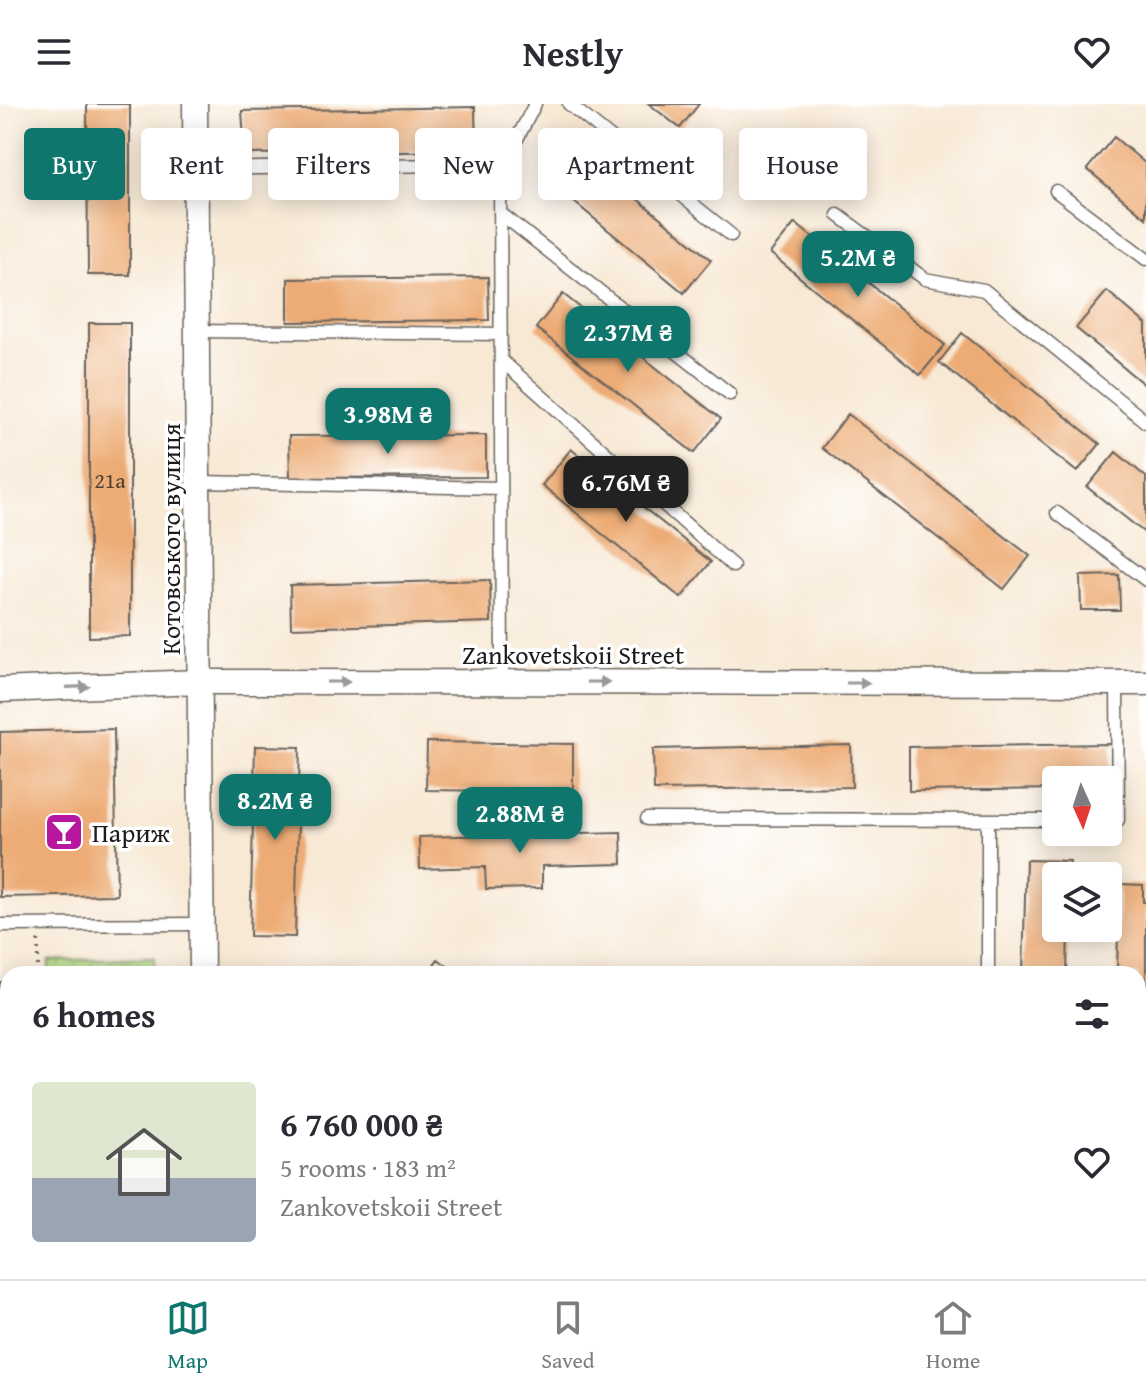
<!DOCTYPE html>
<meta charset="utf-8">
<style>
body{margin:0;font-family:"Gentium Book Plus",serif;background:#f2f2f3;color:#2b2b33;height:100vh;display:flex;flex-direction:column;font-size:30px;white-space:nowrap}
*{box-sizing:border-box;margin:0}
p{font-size:26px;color:#7c7c81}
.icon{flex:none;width:44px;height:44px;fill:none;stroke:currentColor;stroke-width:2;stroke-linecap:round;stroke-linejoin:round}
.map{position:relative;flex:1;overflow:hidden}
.panel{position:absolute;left:0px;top:862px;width:1146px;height:314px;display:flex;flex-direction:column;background:#fff;border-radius:24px 24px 0 0;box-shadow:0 4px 20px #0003}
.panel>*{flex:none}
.top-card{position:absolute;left:24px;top:24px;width:1098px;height:72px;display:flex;gap:16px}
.needle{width:52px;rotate:177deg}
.fabs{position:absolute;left:1042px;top:662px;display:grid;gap:16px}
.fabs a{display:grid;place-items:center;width:80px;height:80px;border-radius:8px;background:#fff;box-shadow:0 4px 20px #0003;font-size:40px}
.price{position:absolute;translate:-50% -68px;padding:0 18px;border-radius:16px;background:#0f766e;color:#fff;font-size:26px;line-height:52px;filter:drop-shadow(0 2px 4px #0008)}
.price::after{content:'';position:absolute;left:50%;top:48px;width:24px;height:18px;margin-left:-12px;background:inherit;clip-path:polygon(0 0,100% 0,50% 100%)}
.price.current{background:#222;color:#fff}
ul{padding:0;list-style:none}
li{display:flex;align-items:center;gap:24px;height:200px;padding:0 32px}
li span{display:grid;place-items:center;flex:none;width:224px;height:160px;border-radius:8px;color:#555}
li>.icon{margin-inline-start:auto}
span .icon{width:96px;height:96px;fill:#fffc;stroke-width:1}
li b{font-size:34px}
h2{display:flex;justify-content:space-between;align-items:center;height:96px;padding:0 32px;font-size:34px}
.tag{padding:0 28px;border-radius:8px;background:#fff;box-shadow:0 4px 20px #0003;font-size:28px;line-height:72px}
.tag.current{background:#0f766e;color:#fff}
header{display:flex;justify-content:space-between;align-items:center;height:104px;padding:0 32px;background:#fff;font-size:36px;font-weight:700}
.dock{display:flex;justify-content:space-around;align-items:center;height:112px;border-top:2px solid #e1e1e2;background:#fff;font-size:22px;color:#7c7c81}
.dock a{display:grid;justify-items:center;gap:4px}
.dock .current{color:#0f766e}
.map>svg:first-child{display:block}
</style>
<header><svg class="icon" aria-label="menu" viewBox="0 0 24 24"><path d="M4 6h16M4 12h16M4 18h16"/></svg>Nestly<svg class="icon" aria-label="heart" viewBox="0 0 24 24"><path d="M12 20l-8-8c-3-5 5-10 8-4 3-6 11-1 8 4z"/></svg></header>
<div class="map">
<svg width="1146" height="1175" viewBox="0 0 1146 1175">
<defs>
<pattern id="park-dots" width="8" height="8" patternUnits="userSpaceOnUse" patternTransform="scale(2)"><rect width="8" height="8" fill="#b2d882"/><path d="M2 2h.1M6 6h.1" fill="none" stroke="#98b970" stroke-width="1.8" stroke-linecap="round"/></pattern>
</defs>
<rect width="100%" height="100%" fill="#fff"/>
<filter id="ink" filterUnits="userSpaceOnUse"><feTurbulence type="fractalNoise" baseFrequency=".0125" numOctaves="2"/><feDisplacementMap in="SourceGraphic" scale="16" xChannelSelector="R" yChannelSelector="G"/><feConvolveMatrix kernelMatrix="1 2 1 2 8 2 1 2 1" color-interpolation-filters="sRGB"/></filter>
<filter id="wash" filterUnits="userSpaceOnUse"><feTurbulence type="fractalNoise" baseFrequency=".006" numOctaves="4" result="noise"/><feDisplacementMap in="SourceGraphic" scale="32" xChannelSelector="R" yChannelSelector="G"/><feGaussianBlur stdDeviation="1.8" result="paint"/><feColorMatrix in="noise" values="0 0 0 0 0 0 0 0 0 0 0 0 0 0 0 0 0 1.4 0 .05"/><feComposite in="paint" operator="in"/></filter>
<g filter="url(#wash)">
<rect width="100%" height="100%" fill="#f8e9d5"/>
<path fill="url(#park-dots)" stroke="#677a4f" stroke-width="2" d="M154 853V870H49V857Z
M49 1168H153V1175H49Z"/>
<g id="blocks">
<path fill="#edac74" d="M87 0H130V171H88Z
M649 0H699L680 24Z
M475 3 476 47 245 50 242 7Z
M1114 33 1146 60V114L1087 65Z
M570 39 711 156 684 189 543 72Z
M795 119 945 241 920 271 770 149Z
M488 173 489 216 288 218V175Z
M1107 187 1146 220V282L1076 224Z
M563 190 721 315 694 349 536 224Z
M89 219H130V532L89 533Z
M962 229 1100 340 1077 368 939 258Z
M848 310 1030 452 1004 485 822 344Z
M486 331V373L290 374 289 332Z
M571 345 711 458 681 494 542 381Z
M1116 348 1146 373V430L1087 383Z
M1119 471 1120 506H1081L1080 472Z
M490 476 491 518 291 524 290 481Z
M114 625 117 791 0 793V628Z
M427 638 573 640V688L426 686Z
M1111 640V684H1108V676H1056V685L909 687V643Z
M851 641 852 683 654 686 653 645Z
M255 642 300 643 295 833 250 832Z
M621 728 622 760 542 762V784L486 785 485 763 420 765 419 733Z
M1026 756 1070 757 1069 772H1056V824H1068L1067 870H1023Z
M1119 780 1143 781V798H1146V1175H1109V1168H1138V870H1117Z
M438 855 458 870H427Z
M0 878H8V1168H14V1175H0Z
M256 1168H297V1175H256Z"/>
</g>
</g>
<g filter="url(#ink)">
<use href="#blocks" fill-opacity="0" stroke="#69645d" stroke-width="2"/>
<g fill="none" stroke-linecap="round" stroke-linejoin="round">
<defs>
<path id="lane" d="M569 0 731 131
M196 65 504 60
M1056 87 1146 155
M500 109 730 290
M838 111 925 175 984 186 1146 318
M197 227 500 230
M501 256 733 462
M198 378 501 384
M1057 409 1146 476
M502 578 500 68 535 0
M647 715 1056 716
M1108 716H1118L1117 579
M0 821 202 820
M988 870V716"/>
<path id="street" d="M195 0 202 870
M0 586 198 578 1146 579
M198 1175V1168"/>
</defs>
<use href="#lane" stroke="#69645d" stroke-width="15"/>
<use href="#street" stroke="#69645d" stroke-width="27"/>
<path stroke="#69645d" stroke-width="4" stroke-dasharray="2 6" stroke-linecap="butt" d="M38 836V870
M39 1168V1175"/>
<use href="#lane" stroke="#fff" stroke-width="12"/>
<use href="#street" stroke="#fff" stroke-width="24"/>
</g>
<defs><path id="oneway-solid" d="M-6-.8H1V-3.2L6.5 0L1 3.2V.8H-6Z" transform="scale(2)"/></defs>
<g fill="#999">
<use href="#oneway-solid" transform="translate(338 578)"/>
<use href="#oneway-solid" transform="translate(598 578)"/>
<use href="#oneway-solid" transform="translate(858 579)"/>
<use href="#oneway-solid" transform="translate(78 583) rotate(-2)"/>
</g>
</g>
<defs>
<symbol id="bar-square" viewBox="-11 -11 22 22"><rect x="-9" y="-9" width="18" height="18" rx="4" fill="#b5179e" stroke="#fff"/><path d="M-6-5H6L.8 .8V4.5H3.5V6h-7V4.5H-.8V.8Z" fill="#fff"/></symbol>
</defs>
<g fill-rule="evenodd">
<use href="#bar-square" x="42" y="706" width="44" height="44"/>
</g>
<g text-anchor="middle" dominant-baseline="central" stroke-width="7" stroke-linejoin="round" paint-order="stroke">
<g font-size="22" fill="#504032">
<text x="110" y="376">21а</text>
</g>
<g font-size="26" fill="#1c1c1c" stroke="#fff">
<text transform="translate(170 435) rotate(-90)">Котовського вулиця</text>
<text x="573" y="550">Zankovetskoii Street</text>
</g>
<g font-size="26" fill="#1c1c1c" stroke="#fff" text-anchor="start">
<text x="92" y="728">Париж</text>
</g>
</g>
</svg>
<div class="fabs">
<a><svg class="needle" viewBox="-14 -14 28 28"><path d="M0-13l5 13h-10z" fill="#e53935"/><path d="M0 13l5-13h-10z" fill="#7c7c81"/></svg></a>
<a><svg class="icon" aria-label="layers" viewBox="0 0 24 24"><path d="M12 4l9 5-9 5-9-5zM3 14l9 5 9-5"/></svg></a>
</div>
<b class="price" style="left:858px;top:195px">5.2M ₴</b>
<b class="price" style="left:628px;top:270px">2.37M ₴</b>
<b class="price" style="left:388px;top:352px">3.98M ₴</b>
<b class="price current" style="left:626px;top:420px">6.76M ₴</b>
<b class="price" style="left:275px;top:738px">8.2M ₴</b>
<b class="price" style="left:520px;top:751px">2.88M ₴</b>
<div class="top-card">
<a class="tag current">Buy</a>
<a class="tag">Rent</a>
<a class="tag">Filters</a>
<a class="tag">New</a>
<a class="tag">Apartment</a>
<a class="tag">House</a>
</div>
<section class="panel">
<h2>6 homes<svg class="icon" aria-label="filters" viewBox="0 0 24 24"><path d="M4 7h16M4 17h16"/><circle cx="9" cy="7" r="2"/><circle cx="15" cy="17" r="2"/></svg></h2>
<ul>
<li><span style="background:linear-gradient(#dfe7d0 60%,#9aa5b1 0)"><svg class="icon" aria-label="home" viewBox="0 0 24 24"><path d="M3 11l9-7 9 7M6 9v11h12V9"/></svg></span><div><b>6 760 000 ₴</b><p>5 rooms · 183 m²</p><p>Zankovetskoii Street</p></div><svg class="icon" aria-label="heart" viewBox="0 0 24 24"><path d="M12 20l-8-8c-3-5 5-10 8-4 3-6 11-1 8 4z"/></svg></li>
</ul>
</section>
</div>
<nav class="dock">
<a class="current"><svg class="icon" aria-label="map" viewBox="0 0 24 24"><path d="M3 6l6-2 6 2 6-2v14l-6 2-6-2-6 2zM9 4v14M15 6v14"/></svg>Map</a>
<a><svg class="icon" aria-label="saved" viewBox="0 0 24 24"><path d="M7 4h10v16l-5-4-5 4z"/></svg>Saved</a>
<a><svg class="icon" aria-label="home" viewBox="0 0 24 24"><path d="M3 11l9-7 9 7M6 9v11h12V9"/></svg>Home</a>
</nav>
